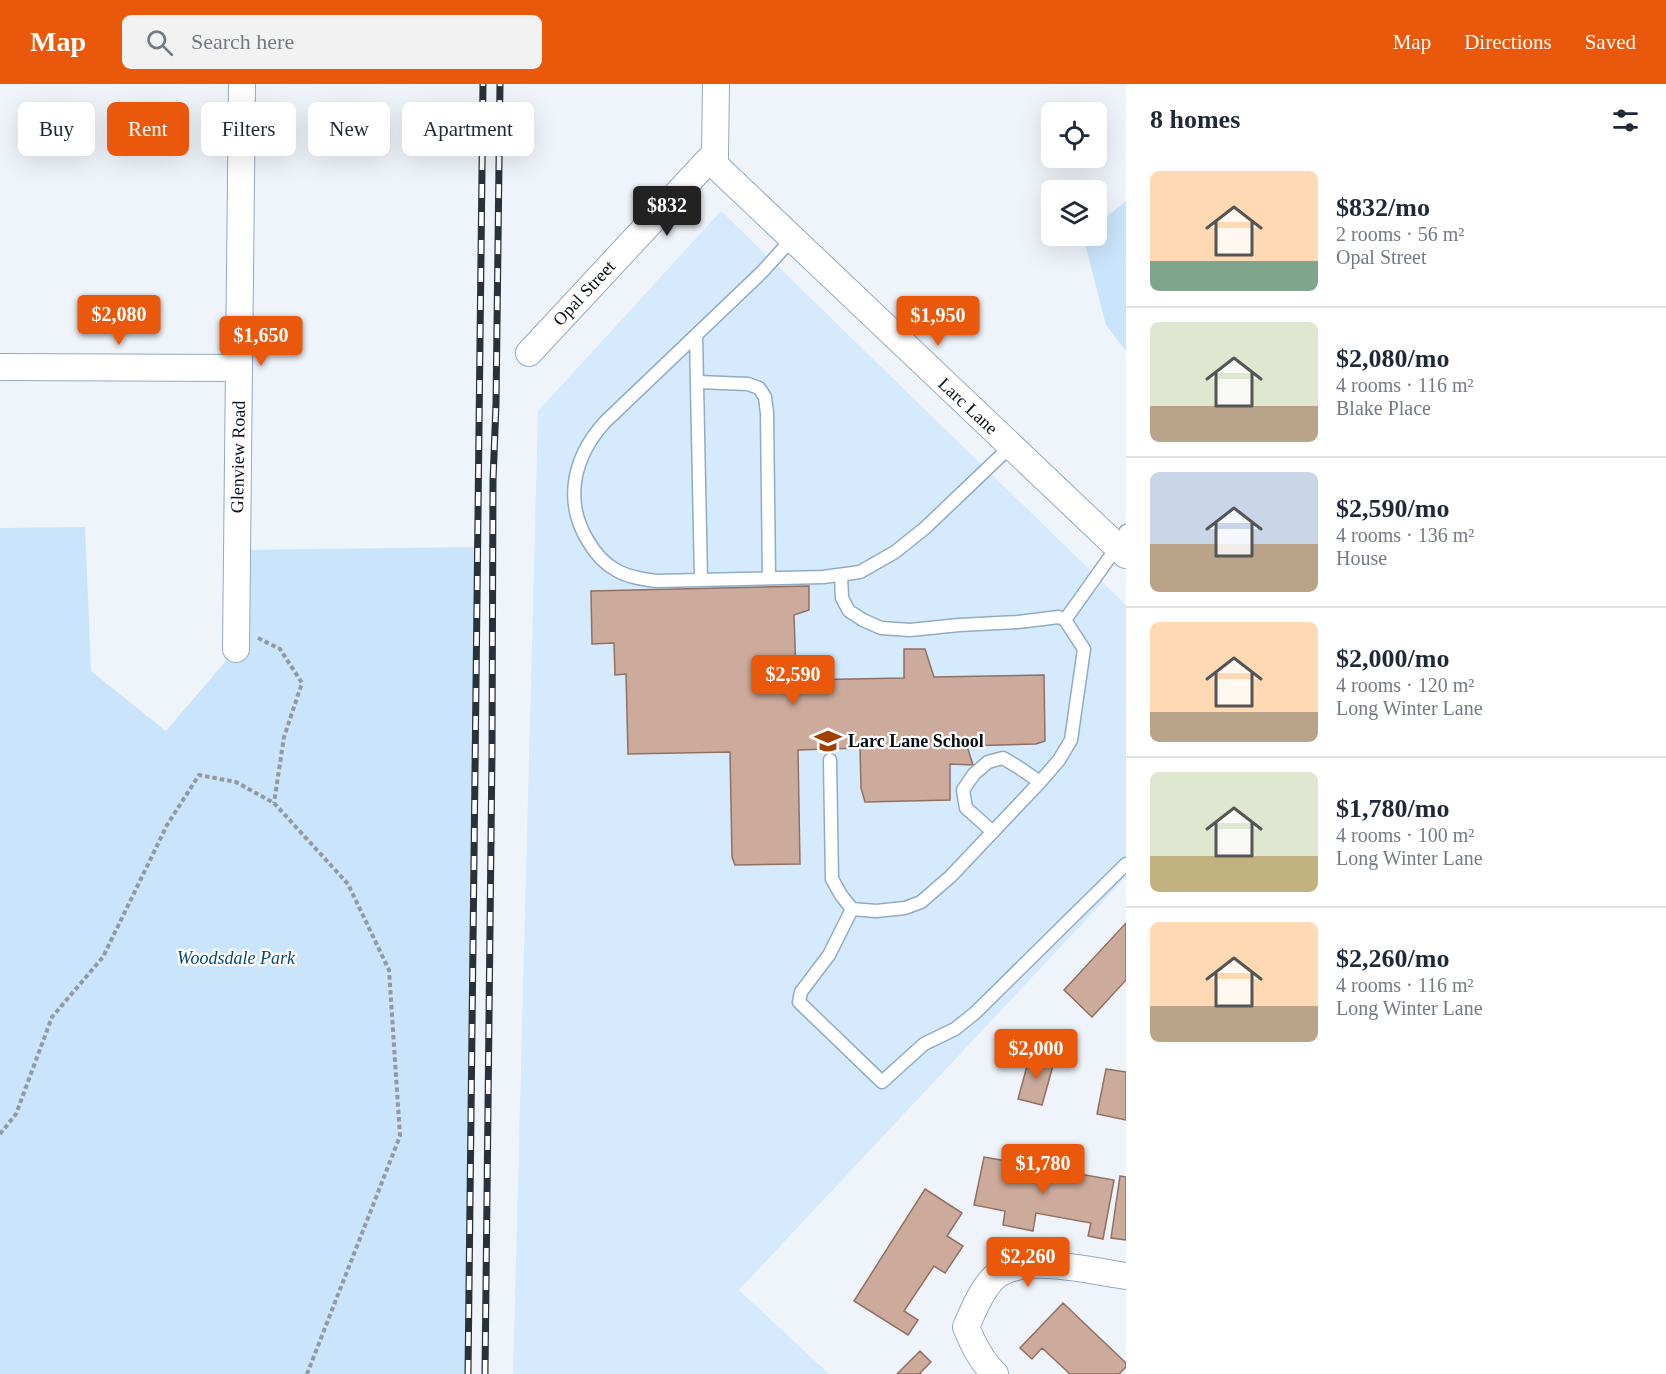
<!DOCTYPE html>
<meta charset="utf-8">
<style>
body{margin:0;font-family:"Times New Roman",serif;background:#f2f2f3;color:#1f2937;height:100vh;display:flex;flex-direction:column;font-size:22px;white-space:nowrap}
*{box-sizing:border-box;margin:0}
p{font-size:20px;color:#747a83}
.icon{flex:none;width:33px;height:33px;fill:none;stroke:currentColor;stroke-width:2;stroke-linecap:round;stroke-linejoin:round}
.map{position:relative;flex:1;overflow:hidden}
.details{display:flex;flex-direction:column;background:#fff;width:540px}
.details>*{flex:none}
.guide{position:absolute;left:18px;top:18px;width:570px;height:54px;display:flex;gap:12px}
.fabs{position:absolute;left:1041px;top:18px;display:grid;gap:12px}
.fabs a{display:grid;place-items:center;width:66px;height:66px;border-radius:9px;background:#fff;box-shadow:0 6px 24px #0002;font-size:30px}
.price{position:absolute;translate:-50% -51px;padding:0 14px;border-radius:6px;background:#ea580c;color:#fff;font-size:20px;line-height:39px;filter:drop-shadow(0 2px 3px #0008)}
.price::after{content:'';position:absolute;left:50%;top:36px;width:18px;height:14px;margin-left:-9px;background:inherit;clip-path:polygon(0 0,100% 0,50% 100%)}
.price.selected{background:#222;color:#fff}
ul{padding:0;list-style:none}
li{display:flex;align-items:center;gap:18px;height:150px;padding:0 24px}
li+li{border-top:2px solid #e0e1e3}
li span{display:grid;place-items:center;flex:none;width:168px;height:120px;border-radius:9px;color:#555}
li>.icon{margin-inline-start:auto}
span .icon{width:72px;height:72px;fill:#fffc;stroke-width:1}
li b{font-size:26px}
h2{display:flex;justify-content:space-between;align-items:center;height:72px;padding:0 24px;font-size:26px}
.tag{padding:0 21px;border-radius:9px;background:#fff;box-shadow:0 6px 24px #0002;font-size:21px;line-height:54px}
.tag.selected{background:#ea580c;color:#fff}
header{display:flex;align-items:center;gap:36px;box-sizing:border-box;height:84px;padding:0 30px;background:#ea580c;color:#fff}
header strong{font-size:28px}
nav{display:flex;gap:33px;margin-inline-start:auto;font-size:21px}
.search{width:420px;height:54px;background:#f2f2f3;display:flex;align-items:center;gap:15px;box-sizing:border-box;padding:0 21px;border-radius:9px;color:#747a83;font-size:22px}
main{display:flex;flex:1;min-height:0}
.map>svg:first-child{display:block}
</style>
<header>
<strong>Map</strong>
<div class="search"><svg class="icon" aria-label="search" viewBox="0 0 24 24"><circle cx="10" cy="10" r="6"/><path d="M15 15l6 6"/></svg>Search here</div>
<nav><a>Map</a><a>Directions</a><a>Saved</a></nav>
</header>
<main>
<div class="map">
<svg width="1126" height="1290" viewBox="0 0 1126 1290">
<rect width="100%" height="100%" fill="#eff4fa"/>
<path fill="#d6eafd" d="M721 127 1126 521V793L739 1206 829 1290H513L538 327Z"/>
<path fill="#cae4fc" d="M1126 117V267L1106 241 1083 152H1096L1097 140Z
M85 443 91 587 166 647 236 565 237 466 478 463 468 1290H0V444Z"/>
<path fill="#cdab9c" stroke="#907062" stroke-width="1.5" d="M809 502V526L794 531 796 590 798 596 904 594V565H925L934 593 1044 591 1045 657 1036 660 967 662 973 681 950 680V716L865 718 861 704 860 664 798 666 800 780 735 781 732 773 730 668 628 670 626 590 615 591 614 559 592 560 591 507Z
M1126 839V896L1092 933 1064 906Z
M1030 971 1054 978 1042 1021 1018 1015Z
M1106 985 1126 988V1036L1097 1030Z
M984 1073 1114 1096 1103 1155 1088 1152 1091 1139 1036 1129 1033 1147 1003 1141 1005 1127 974 1121Z
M1120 1092 1126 1093V1156L1111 1154Z
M925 1105 962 1129 947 1152 963 1162 945 1189 934 1182 904 1227 918 1236 908 1251 854 1217Z
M1063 1219 1126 1279V1283L1119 1290H1070L1042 1264 1032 1275 1020 1264Z
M920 1267 931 1278 920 1289 921 1290H897Z"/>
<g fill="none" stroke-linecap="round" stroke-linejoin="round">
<defs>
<path id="lane" d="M792 155 762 188 605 338C574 372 563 416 588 457 595 469 603 479 616 486 628 493 642 495 656 497L823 493 860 488 895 468 925 444 1011 362
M696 251 701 496
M698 298 748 300 759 304 765 313 767 329 769 494
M841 491 842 514 849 527 863 536 881 544 910 546 959 541 1018 538 1059 533 1065 536 1117 463 1126 447
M830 676 832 795 841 811 852 825 876 827 905 824 921 818 951 792 1040 698 1059 676 1071 656 1084 565 1065 536
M993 748 966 724 963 706 974 690 988 678 1003 674 1018 683 1040 698
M852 825 829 871 801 908 799 918 882 998 924 960 955 945 975 929 1126 780"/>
<path id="street" d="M715 69V81L1126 471
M529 269 715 69 716 0
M0 283 239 284
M236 565 242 0
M995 1290C981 1277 973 1260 966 1243 973 1227 983 1202 997 1191 1027 1170 1092 1187 1126 1192"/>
</defs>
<use href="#lane" stroke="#91abc3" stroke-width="15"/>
<use href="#street" stroke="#91abc3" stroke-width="28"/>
<path stroke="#92999f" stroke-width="4" stroke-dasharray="4.5 3" stroke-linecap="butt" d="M258 554 280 565 302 599 284 653 274 719
M0 1050 16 1030 52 933 103 873 167 741 199 691 236 698 274 719 348 800 389 886 400 1052 307 1290"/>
<use href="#lane" stroke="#fff" stroke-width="12"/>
<use href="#street" stroke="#fff" stroke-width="26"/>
<defs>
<path id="rail" d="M468 1290 483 0
M485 1290 492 667 493 397 496 320 500 0"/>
</defs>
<use href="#rail" stroke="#293139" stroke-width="7"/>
<use href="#rail" stroke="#fff" stroke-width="4.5" stroke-dasharray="14" stroke-linecap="butt"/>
</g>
<defs>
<symbol id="school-bare" viewBox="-9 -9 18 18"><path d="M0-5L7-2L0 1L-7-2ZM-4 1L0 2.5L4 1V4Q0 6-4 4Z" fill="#a34003" stroke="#fff" stroke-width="2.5" paint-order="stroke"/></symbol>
</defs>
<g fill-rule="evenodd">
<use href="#school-bare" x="809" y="638" width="38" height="38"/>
</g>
<g text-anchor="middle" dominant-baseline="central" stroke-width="4.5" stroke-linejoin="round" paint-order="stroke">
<g font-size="18" fill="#050e16" stroke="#fff">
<text transform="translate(584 209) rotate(-47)">Opal Street</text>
<text transform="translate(968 322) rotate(43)">Larc Lane</text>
<text transform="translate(238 373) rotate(-89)">Glenview Road</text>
</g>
<g font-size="18" font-weight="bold" fill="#050e16" stroke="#fff" text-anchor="start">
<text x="848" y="657">Larc Lane School</text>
</g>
<g font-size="18" font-style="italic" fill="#034978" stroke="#fff">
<text x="236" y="874">Woodsdale Park</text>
</g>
</g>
</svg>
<div class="fabs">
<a><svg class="icon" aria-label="locate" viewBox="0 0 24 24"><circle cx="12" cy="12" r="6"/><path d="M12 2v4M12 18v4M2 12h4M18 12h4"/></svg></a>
<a><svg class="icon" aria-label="layers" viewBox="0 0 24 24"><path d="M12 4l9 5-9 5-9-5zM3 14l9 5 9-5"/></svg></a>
</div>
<b class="price selected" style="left:667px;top:153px">$832</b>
<b class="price" style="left:119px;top:262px">$2,080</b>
<b class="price" style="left:938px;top:263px">$1,950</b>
<b class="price" style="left:261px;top:283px">$1,650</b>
<b class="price" style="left:793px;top:622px">$2,590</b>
<b class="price" style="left:1036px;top:996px">$2,000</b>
<b class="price" style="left:1043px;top:1111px">$1,780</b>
<b class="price" style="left:1028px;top:1204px">$2,260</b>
<div class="guide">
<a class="tag">Buy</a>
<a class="tag selected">Rent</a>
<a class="tag">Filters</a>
<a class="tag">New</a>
<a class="tag">Apartment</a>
</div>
</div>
<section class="details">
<h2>8 homes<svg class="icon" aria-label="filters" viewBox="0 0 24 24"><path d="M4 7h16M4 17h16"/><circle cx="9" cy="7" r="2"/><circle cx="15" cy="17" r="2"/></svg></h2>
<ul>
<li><span style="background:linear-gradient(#ffd9b3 75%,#7fa58c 0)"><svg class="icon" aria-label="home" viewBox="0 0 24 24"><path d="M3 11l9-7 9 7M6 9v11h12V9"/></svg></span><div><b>$832/mo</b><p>2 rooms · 56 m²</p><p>Opal Street</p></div></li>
<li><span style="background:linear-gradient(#dfe7d0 70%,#b9a48a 0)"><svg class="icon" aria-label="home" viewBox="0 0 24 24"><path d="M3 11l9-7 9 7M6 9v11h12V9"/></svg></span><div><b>$2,080/mo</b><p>4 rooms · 116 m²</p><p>Blake Place</p></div></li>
<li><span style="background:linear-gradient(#c9d6e8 60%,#b9a48a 0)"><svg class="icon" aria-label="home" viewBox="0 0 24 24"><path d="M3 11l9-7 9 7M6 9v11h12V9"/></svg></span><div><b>$2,590/mo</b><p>4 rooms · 136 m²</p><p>House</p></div></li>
<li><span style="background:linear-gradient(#ffd9b3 75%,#b9a48a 0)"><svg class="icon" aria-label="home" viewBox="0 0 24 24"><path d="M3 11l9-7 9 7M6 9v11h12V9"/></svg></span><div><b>$2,000/mo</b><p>4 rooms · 120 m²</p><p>Long Winter Lane</p></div></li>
<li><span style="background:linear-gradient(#dfe7d0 70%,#c2b280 0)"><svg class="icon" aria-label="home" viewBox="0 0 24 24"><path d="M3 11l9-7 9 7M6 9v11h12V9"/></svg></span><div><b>$1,780/mo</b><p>4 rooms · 100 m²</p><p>Long Winter Lane</p></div></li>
<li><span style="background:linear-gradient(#ffd9b3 70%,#b9a48a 0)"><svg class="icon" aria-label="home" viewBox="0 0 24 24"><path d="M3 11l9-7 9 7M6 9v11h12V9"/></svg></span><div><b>$2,260/mo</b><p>4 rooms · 116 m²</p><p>Long Winter Lane</p></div></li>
</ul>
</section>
</main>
